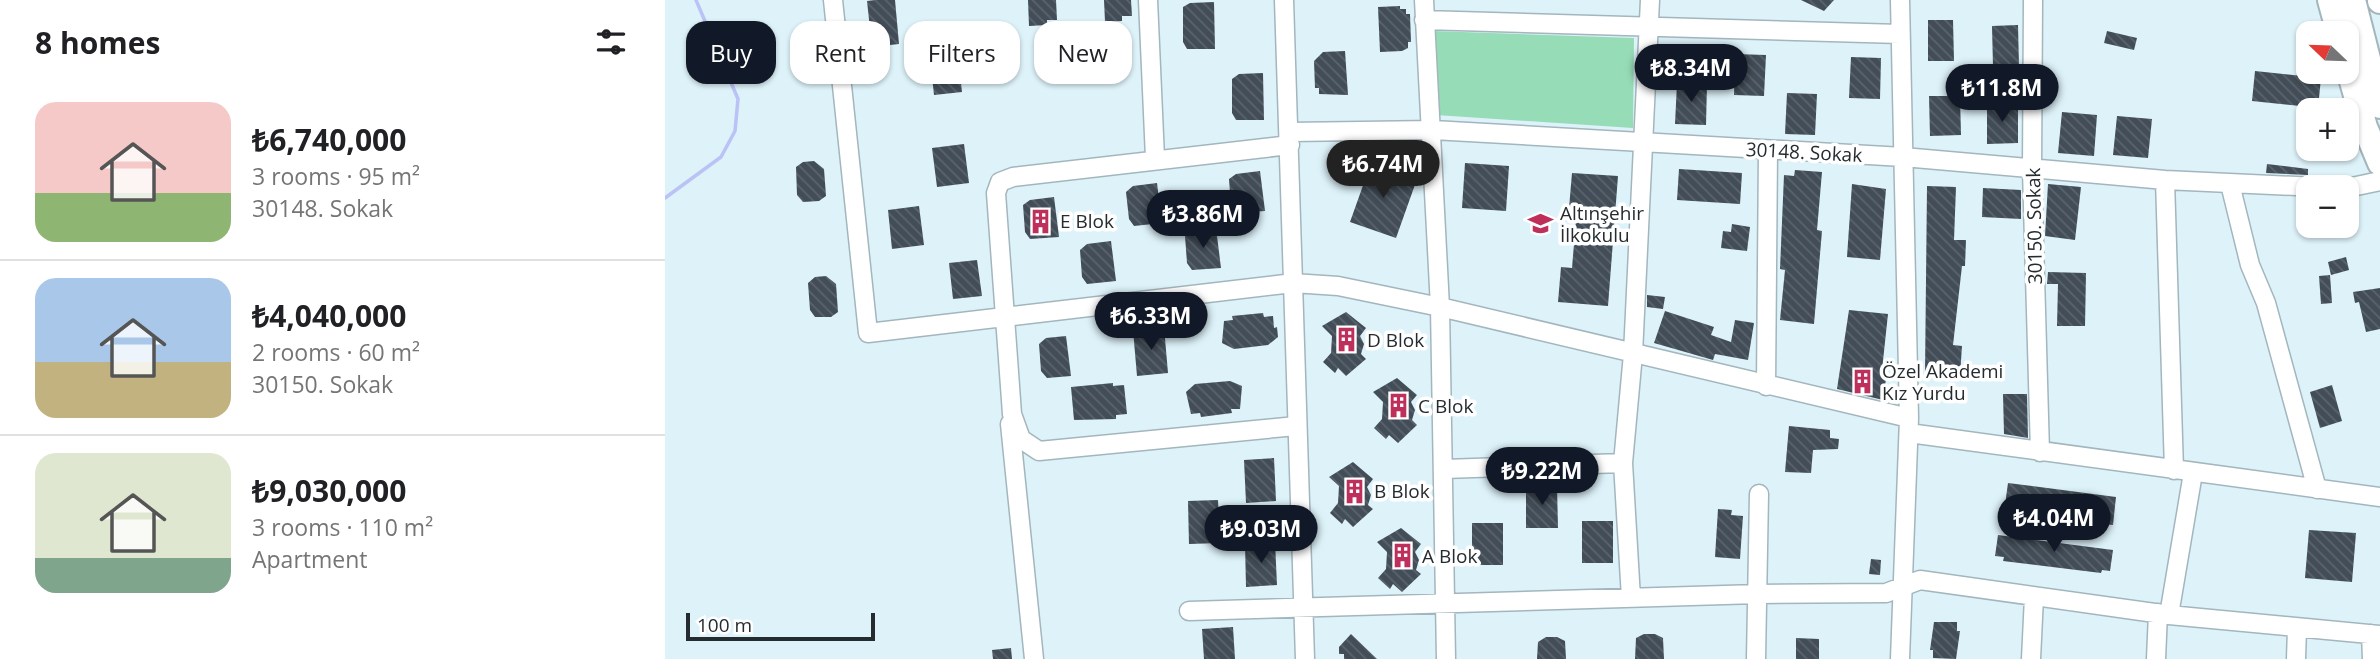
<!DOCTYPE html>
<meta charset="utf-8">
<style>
body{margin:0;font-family:"Open Sans",sans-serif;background:#f2f2f2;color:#202124;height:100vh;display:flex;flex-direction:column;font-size:26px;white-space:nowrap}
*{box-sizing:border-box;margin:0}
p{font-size:23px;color:#757577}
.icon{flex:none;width:38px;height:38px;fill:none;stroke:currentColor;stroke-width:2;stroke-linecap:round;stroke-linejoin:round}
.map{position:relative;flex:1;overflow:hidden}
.panel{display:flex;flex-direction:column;background:#fff;width:665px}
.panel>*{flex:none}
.top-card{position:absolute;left:21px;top:21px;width:665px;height:63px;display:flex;gap:14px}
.needle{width:46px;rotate:293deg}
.buttons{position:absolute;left:1631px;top:21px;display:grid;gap:14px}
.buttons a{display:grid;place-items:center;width:63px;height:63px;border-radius:14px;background:#fff;box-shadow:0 2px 5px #0004;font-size:35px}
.scale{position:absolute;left:21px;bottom:18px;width:189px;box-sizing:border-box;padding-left:7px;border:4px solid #252c2f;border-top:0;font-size:19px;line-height:24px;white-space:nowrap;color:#252c2f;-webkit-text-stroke:5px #fff;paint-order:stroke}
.price{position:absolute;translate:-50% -60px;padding:0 16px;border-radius:24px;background:#111827;color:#fff;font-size:23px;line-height:46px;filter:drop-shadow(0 2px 4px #0008)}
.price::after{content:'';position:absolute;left:50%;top:42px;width:21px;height:16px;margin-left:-10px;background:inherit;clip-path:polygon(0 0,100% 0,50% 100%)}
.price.on{background:#222;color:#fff}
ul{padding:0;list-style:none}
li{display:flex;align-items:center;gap:21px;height:175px;padding:0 35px}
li+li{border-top:2px solid #e0e0e0}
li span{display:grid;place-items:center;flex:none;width:196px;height:140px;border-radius:21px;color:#555}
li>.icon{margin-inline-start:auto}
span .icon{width:84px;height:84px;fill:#fffc;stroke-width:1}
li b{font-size:30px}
h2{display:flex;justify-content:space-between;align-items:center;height:84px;padding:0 35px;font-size:30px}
.pill{padding:0 24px;border-radius:21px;background:#fff;box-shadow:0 2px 5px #0004;font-size:24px;line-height:63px}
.pill.on{background:#111827;color:#fff}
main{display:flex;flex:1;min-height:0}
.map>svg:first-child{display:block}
</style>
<main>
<section class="panel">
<h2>8 homes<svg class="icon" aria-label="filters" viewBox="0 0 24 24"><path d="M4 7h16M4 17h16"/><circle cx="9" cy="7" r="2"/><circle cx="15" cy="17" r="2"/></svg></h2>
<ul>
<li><span style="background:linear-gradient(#f6c9c9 65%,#8fb573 0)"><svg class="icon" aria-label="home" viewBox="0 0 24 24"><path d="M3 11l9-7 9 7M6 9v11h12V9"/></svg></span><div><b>₺6,740,000</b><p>3 rooms · 95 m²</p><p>30148. Sokak</p></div></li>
<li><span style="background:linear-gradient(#a9c7e8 60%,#c2b280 0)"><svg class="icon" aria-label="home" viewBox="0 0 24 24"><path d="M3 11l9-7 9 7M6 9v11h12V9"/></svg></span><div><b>₺4,040,000</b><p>2 rooms · 60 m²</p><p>30150. Sokak</p></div></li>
<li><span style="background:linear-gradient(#dfe7d0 75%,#7fa58c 0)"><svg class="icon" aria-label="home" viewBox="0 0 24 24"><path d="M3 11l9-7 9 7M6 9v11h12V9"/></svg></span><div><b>₺9,030,000</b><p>3 rooms · 110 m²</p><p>Apartment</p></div></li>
</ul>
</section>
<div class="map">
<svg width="1715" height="659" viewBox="0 0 1715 659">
<defs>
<pattern id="building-back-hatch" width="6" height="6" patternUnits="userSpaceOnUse" patternTransform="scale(1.75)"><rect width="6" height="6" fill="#424d58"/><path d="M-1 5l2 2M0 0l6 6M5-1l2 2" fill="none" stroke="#5b646d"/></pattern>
</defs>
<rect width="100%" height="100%" fill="#ddf2f9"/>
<path fill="#96dcb7" d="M768 31 969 38 968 128 771 115Z"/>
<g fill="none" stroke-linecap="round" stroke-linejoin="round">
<path stroke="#bbc2f6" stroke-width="3.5" d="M0 198 56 157 70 131 73 99 31 0"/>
</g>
<path fill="url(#building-back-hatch)" d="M210 0H230L234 44 207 47 202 1Z
M363 0H391L392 20H382V25L364 26Z
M439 0H466L467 16H457V21L440 22Z
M1136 0H1169L1159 11Z
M549 2 550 49H522L518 42V7L525 3Z
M735 6V9H741V14H745L746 42H743V48L737 51 715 52 713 7Z
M1263 20H1288L1289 61H1263Z
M1353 25 1354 66 1328 67 1327 26Z
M1442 31 1472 38 1469 50 1439 43Z
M292 47 297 92 269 95 264 49Z
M680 51 683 95 654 94V88H650L649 61 658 52Z
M1070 54 1101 55 1099 96 1069 95Z
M1186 57 1216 58 1215 99 1184 98Z
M1590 71 1656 78 1653 108 1587 101Z
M598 73 599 120H571L567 113V79L574 74Z
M1012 83 1042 84 1041 125 1010 124Z
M1122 93 1152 94 1150 135 1120 134Z
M1264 96H1295L1296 135 1265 136Z
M1322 104H1353V143L1322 144Z
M1397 112 1432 115 1429 156 1393 153Z
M1452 116 1487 119 1483 158 1448 155Z
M299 144 304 183 272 187 267 148Z
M149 161 159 169 161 196 154 201 138 202 132 195 131 167 138 162Z
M706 163 752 179 731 238 685 222Z
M800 163 844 166 841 211 797 208Z
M1602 164 1643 169V175L1601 173Z
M1014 169 1077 173 1075 204 1012 200Z
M1130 170 1157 172 1152 230 1157 231 1149 324 1115 320 1120 270 1115 269 1119 175 1129 176Z
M595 171 600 211 571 213 566 207 564 179 571 174Z
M907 173 953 176 943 306 893 302 896 267 907 268 912 208H904Z
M492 183 497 223 469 226 464 219 461 192 468 186Z
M1187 184 1221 189 1215 260 1182 257Z
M1383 184 1416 187 1410 240 1380 236Z
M1262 186 1291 187 1289 240H1301L1300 266H1297L1288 345 1297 346 1295 376 1260 374Z
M1318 188 1356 190V219L1317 217Z
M389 197 394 237 365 239 360 232 358 205 365 200Z
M254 206 259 245 227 249 223 210Z
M1067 224 1085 227 1082 251 1056 248 1058 231 1066 232Z
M551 228 556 268 527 270 522 263 520 236 527 231Z
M446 241 451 281 422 284 417 277 415 250 422 244Z
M1681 257 1684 270 1666 275 1663 262Z
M312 260 317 296 288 299 284 263Z
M1383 272 1421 273 1420 326H1392L1393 284H1382Z
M1665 275 1667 303 1656 304 1654 276Z
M161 276 171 284 173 312 166 317H150L145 310 143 283 150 277Z
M1715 288V329L1701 332 1694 302 1690 303 1688 292Z
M982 295 1000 297 998 309 982 307Z
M1184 310 1223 314 1217 370 1222 372 1218 400 1172 389Z
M1000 311 1049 327 1046 335 1066 342 1070 320 1089 323 1083 360 1050 354 1048 360 989 343Z
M681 312 701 328 695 336 699 344 696 354 701 359 681 376 673 368 670 373 658 362 666 353 667 336 657 326Z
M598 313 599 317 608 316 609 328 612 327 613 337 603 345 569 349 557 343 559 321 568 320 567 316Z
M499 327 503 373 472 376 468 330Z
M401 336 406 376 382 378 376 371 374 344 381 338Z
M732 378 752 395 746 402 750 410 747 420 752 425 733 443 724 435 721 439 709 428 717 419 718 402 708 392Z
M565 381 577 386 575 409H566L567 413 536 417 535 413 526 414 521 392 530 384Z
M448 383V386L459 385 462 414 451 415V419L409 420 406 387Z
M1667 385 1677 421 1655 428 1645 392Z
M1338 394H1362L1363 438 1339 434Z
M1124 426 1165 430V438L1174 439 1173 449 1148 450 1146 473 1120 472Z
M609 458 611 501 581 503 579 460Z
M688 462 708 479 702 487 706 495 703 505 708 509 688 527 680 519 677 524 665 513 673 503 674 486 664 477Z
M1343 483 1451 497 1448 525 1339 512Z
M861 486H892L893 528H861Z
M553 500 555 543 524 544 523 501Z
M1053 509 1067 510 1066 515 1078 516 1075 559 1050 557Z
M917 521H948V563H917Z
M807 523H838V565H807Z
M736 528 756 544 750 552 754 560 751 570 756 574 737 592 728 584 725 589 713 578 721 569 722 552 712 542Z
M1644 530 1691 533 1687 582 1640 578Z
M1333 535 1448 550 1445 571 1437 570 1436 573 1338 561 1339 557 1330 556Z
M610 542 612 585 581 587 580 544Z
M1206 559 1216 560 1215 575 1204 574Z
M1269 622H1292V631H1295L1291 659 1268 658V650H1265Z
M568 627 570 659H539L537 629Z
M686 634 712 659H679V654H674V647Z
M979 634H990L998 638 999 659H970L971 638Z
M881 637H892L900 641 901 659H872L873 642Z
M1131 638 1154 639V659H1131Z
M346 648 347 659H328L327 650Z"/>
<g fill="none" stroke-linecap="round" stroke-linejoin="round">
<defs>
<path id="minor" d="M168 0 203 333 628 283 673 286 775 307 1244 418
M483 0 490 158
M619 0 640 659
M759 0 775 307 781 659
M1368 0 1367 170 1375 452
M759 20 1235 34
M625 132 768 130 1238 157 1500 180 1652 187
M625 145 348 177 335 182 331 193 347 414 356 439 374 451 631 426
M1500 180 1509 470
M1565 184 1585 265 1601 303 1652 489
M1682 188 1715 181
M1101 386 1103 150
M345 424 369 659
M1244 433 1715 497
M779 469 958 463
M966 598 958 463 968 354 985 0
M524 611 1093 594 1221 593 1255 580 1504 615 1715 635
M1504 615 1528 473
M1706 634 1707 659
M1091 659 1094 494
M1235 659 1244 418 1235 0
M1366 659 1369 597
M1491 659 1493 613
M1631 659 1632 628"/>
<path id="highway" d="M1665 0 1674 33
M1688 0 1715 106
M1715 0V1
M1682 64 1700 127 1715 163"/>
</defs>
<use href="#minor" stroke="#a3b6bd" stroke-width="21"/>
<use href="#highway" stroke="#a3b6bd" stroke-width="28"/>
<use href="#minor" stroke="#fff" stroke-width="18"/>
<use href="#highway" stroke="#fff" stroke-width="24"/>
</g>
<defs>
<symbol id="building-bare" viewBox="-9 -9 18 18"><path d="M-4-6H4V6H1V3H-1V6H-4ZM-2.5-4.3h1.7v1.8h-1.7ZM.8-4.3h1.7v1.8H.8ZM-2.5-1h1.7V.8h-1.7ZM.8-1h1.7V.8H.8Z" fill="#be2f5b" stroke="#fff" stroke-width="2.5" paint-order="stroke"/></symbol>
<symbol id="school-bare" viewBox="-9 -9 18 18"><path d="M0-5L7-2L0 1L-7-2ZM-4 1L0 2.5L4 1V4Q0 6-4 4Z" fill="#be2f5b" stroke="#fff" stroke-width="2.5" paint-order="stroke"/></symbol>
</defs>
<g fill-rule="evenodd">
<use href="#building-bare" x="358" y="204" width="35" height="35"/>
<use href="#school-bare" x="858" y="206" width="35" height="35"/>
<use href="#building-bare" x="664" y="322" width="35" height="35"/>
<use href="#building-bare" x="1180" y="364" width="35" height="35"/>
<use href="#building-bare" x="716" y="388" width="35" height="35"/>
<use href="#building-bare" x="672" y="474" width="35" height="35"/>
<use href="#building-bare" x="720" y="538" width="35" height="35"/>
</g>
<g text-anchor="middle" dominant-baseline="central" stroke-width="7" stroke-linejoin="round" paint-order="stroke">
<g font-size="19" fill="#252c2f" stroke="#fff">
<text transform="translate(1139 152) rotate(3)">30148. Sokak</text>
<text transform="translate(1369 226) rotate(-91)">30150. Sokak</text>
</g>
<g font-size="19" fill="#252c2f" stroke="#fff" text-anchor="start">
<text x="895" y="213">Altınşehir<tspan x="895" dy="22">İlkokulu</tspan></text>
<text x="395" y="221">E Blok</text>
<text x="702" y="340">D Blok</text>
<text x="1217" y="371">Özel Akademi<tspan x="1217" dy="22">Kız Yurdu</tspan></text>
<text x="753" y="406">C Blok</text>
<text x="709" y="491">B Blok</text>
<text x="757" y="556">A Blok</text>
</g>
</g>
</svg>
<div class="buttons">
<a><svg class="needle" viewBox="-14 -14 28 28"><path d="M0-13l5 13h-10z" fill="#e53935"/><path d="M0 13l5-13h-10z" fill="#757577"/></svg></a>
<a>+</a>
<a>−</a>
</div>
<div class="scale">100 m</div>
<b class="price" style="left:1026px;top:104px">₺8.34M</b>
<b class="price" style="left:1337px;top:124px">₺11.8M</b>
<b class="price on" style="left:718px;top:200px">₺6.74M</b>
<b class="price" style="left:538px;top:250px">₺3.86M</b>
<b class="price" style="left:486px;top:352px">₺6.33M</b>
<b class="price" style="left:877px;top:507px">₺9.22M</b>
<b class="price" style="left:1389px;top:554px">₺4.04M</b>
<b class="price" style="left:596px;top:565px">₺9.03M</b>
<div class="top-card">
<a class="pill on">Buy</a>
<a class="pill">Rent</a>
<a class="pill">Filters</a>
<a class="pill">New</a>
</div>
</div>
</main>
